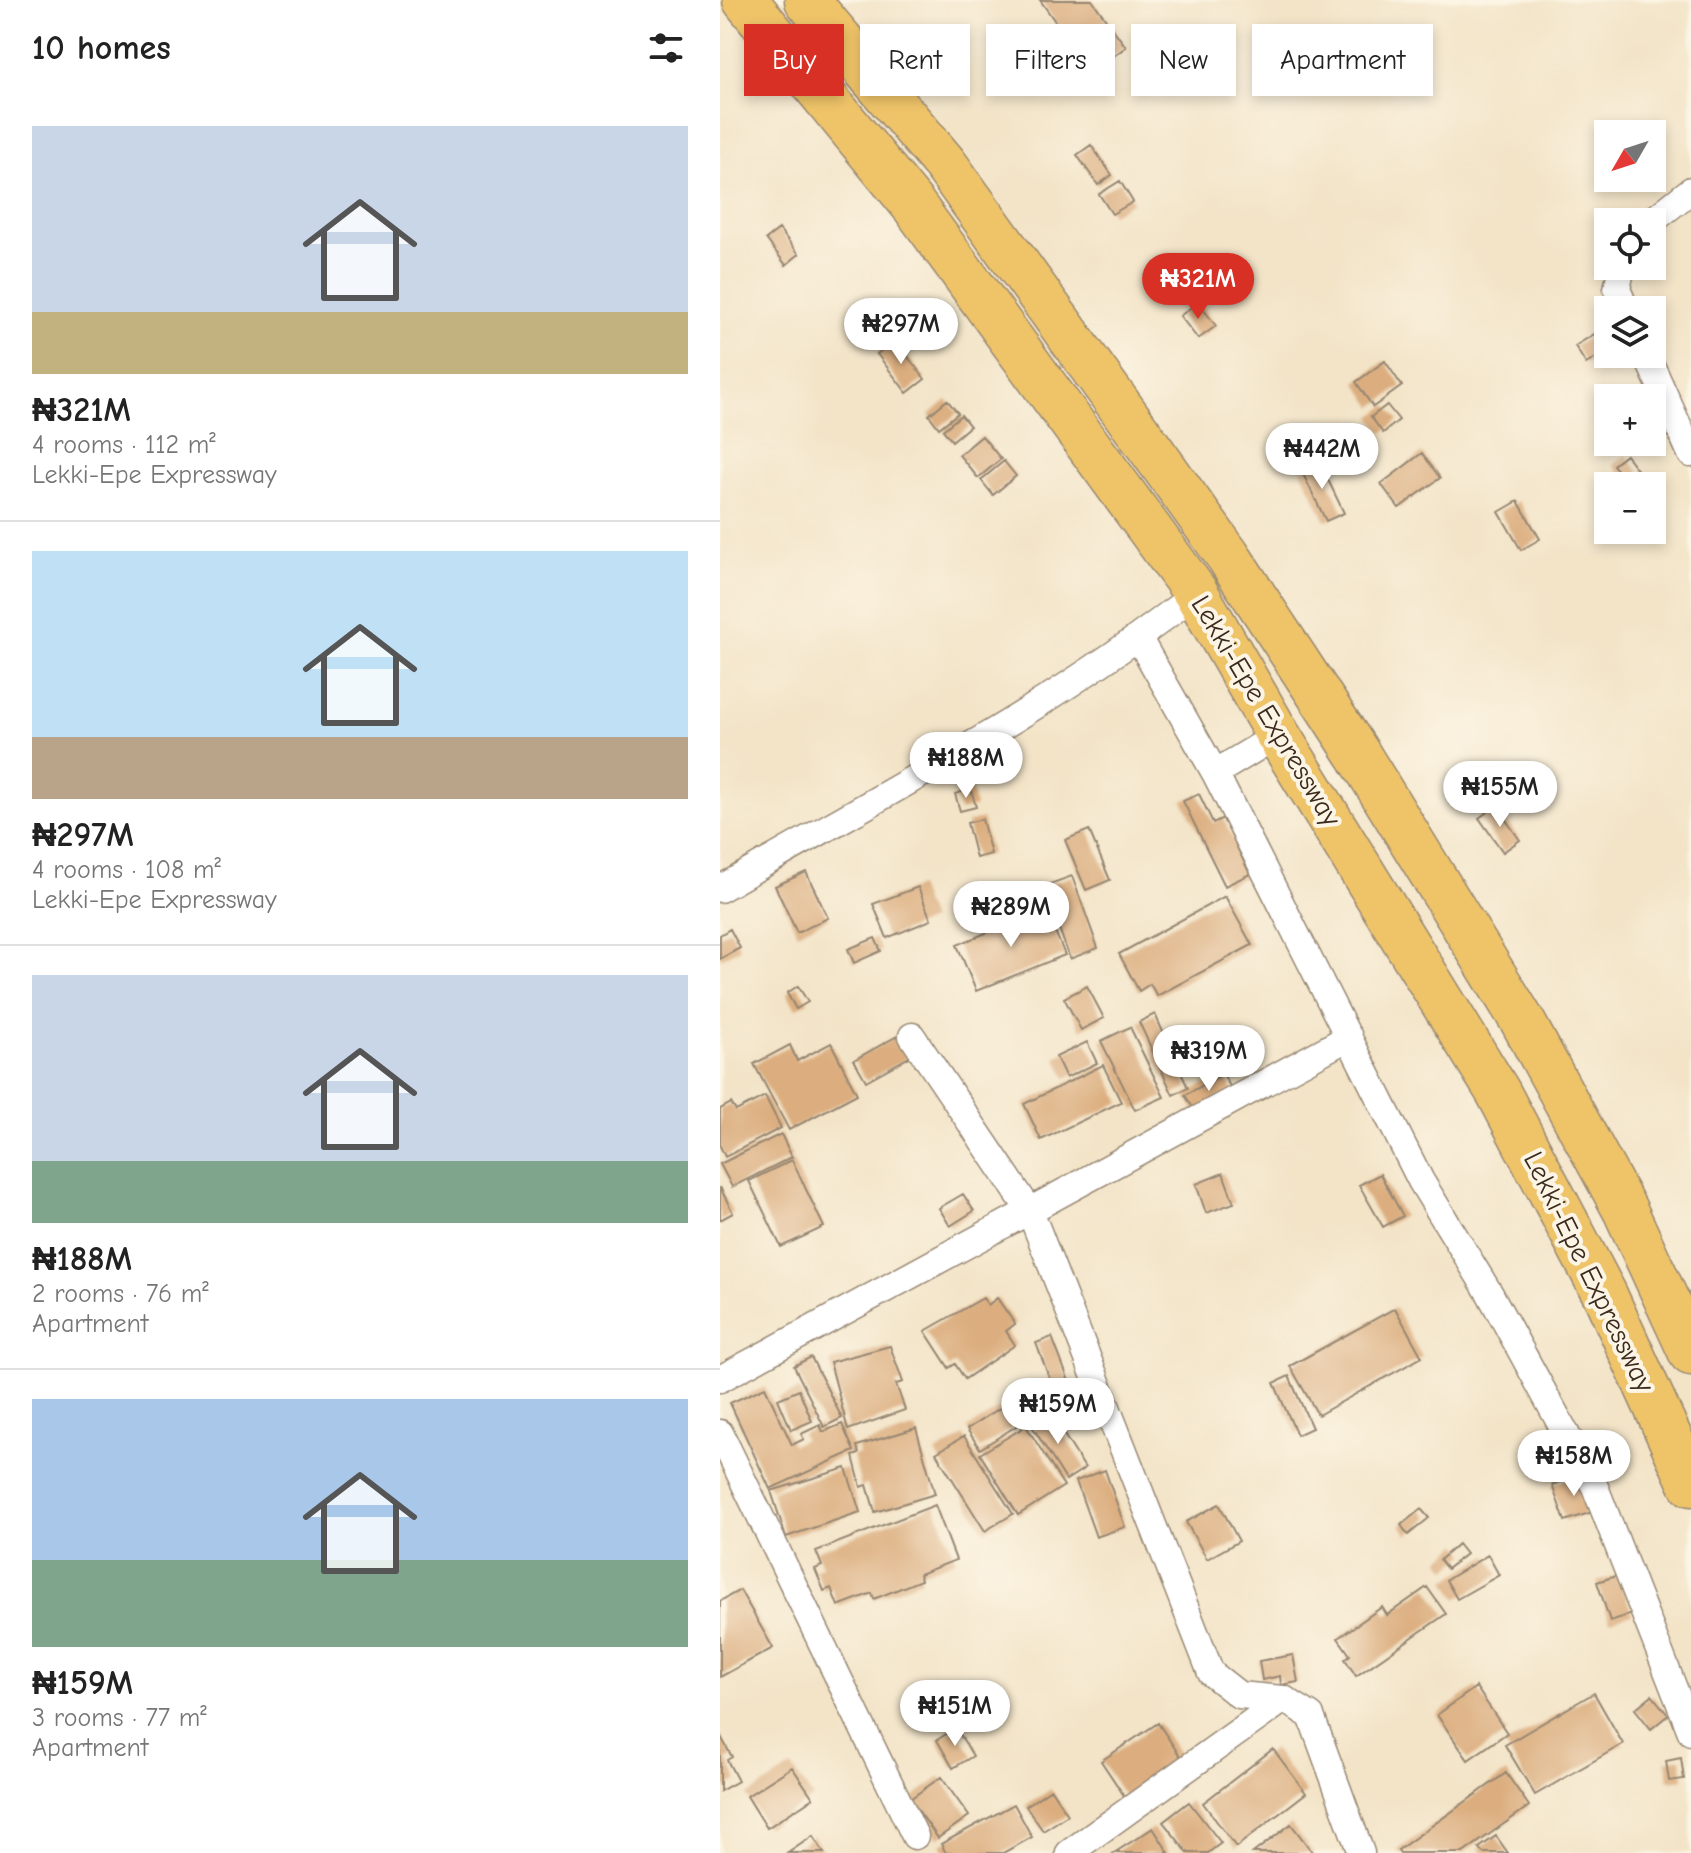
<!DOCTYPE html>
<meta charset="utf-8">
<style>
body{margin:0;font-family:"Comic Neue",sans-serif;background:#f2f2f2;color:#222;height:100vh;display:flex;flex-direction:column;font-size:30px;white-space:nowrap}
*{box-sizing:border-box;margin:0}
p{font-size:26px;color:#767676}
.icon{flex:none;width:44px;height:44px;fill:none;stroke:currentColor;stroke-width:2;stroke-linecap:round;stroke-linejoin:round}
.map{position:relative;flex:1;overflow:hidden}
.side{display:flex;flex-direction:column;background:#fff;width:720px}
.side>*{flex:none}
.top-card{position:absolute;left:24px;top:24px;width:760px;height:72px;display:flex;gap:16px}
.needle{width:52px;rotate:231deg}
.buttons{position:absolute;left:874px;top:120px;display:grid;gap:16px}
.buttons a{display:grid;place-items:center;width:72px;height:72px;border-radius:0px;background:#fff;box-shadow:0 4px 12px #0003;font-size:40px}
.price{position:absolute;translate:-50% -68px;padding:0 18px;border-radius:28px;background:#fff;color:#222;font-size:26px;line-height:52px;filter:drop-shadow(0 2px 4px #0008)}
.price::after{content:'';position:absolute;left:50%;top:48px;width:24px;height:18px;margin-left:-12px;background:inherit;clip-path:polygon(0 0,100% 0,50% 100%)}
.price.on{background:#d93025;color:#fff}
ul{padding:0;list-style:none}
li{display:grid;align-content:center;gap:16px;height:424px;padding:0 32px}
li+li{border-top:2px solid #e0e0e0}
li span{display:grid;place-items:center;height:248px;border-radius:0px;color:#555}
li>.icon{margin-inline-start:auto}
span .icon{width:144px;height:144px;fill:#fffc;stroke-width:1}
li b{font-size:34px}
h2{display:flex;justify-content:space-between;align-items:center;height:96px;padding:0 32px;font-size:34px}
.tag{padding:0 28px;border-radius:0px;background:#fff;box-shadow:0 4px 12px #0003;font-size:28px;line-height:72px}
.tag.on{background:#d93025;color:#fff}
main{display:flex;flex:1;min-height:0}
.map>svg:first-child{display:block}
</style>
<main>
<section class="side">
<h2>10 homes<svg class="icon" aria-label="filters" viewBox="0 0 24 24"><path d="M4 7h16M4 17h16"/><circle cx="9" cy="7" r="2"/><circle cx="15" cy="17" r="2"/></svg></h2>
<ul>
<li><span style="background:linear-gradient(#c9d6e8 75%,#c2b280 0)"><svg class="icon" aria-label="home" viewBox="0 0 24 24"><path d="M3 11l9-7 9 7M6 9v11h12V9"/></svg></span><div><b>₦321M</b><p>4 rooms · 112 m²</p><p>Lekki-Epe Expressway</p></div></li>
<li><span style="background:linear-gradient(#bfe0f5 75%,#b9a48a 0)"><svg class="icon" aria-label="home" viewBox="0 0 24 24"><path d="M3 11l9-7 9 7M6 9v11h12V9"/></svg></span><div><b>₦297M</b><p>4 rooms · 108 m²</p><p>Lekki-Epe Expressway</p></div></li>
<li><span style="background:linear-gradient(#c9d6e8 75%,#7fa58c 0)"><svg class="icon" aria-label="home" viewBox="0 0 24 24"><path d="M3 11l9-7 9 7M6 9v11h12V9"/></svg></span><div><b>₦188M</b><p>2 rooms · 76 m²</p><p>Apartment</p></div></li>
<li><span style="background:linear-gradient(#a9c7e8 65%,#7fa58c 0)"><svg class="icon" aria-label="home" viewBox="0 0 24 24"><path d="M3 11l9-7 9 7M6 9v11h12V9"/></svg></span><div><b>₦159M</b><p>3 rooms · 77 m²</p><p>Apartment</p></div></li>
</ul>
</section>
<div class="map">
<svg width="971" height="1853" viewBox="0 0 971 1853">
<rect width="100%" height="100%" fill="#fcf5e5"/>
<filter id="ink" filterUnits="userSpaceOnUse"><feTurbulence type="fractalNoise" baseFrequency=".0125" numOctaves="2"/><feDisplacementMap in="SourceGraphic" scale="16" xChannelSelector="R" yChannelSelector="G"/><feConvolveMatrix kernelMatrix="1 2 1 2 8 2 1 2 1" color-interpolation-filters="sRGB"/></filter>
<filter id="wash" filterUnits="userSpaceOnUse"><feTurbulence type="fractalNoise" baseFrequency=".006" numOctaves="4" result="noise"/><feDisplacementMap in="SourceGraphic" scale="32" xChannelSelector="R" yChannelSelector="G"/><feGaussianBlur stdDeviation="1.8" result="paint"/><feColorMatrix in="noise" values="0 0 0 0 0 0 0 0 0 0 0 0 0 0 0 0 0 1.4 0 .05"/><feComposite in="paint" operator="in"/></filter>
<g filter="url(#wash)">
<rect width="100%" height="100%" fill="#f3e4c8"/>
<g id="blocks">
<path fill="#dcae7f" d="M320 0H372L406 47 371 72Z
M371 145 392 175 378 185 357 155Z
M400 181 413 202 392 214 379 194Z
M59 229 79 254 66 265 46 239Z
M478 302 496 326 478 339 460 316Z
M155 314 167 328 149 344 137 330Z
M881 330 888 342V351L866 364 855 346Z
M175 340 205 379 187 393 157 354Z
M665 361 682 386 653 407 636 382Z
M227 400 238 413 219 428 209 415Z
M667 405 679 420 663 433 651 417Z
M241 415 250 426 232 441 223 430Z
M262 436 281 459 258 478 239 455Z
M702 453 720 478 679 508 661 484Z
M906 455 919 472 907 482 893 465Z
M284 461 296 476 273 495 261 480Z
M599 461 624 513 606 521 581 470Z
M798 501 820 539 801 550 779 512Z
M251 789 256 807 240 811 235 794Z
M479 794 493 823 503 818 530 874 505 886 463 801Z
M776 806 800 840 783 852 759 818Z
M262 819 271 854 256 858 247 823Z
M369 830 390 880 366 890 345 840Z
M86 872 108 918 77 933 55 886Z
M352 876 378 948 350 959 324 886Z
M198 887 211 920 167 938 153 904Z
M505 896 532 945 437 996 430 984 419 991 399 954Z
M303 906 308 917 326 910 345 955 256 991 237 945 290 923 286 913Z
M10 929 20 948 0 959V935Z
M155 938 161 951 134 963 128 949Z
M78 986 88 1002 76 1009 67 993Z
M367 986 384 1018 361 1030 344 998Z
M435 1014 468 1088 453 1095 419 1022Z
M410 1027 444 1097 415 1110 381 1041Z
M179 1035 191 1056 146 1081 134 1060Z
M367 1042 377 1063 346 1078 336 1057Z
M111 1043 137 1094 69 1130 34 1064 70 1045 77 1061Z
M383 1065 401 1102 321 1140 304 1104Z
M503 1074 512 1090 475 1111 465 1095Z
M45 1096 61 1128 5 1157 0 1146V1109L11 1103 16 1111Z
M61 1134 72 1157 12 1187 0 1164Z
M72 1160 104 1227 61 1247 29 1181Z
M503 1173 514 1203 486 1213 476 1184Z
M660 1174 683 1216 663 1227 639 1185Z
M0 1187 13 1213 0 1220Z
M243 1194 254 1211 230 1226 219 1208Z
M263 1298 268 1305 277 1298 295 1324 286 1331 295 1345 245 1379 235 1364 229 1368 205 1331Z
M675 1308 702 1357 598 1415 570 1366Z
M332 1337 350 1384 334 1390 316 1343Z
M170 1346 183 1382 176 1384 185 1410 128 1430 110 1362Z
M91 1357 122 1418 104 1427 74 1366Z
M569 1376 592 1428 577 1435 554 1383Z
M45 1387 72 1445 84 1439 81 1434 100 1425 103 1432 122 1424 134 1451 50 1489 10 1403Z
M310 1389 323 1409 260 1449 247 1429Z
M79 1390 92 1421 71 1430 58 1399Z
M329 1411 365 1468 346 1480 310 1423Z
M306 1426 344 1486 298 1515 260 1454Z
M196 1428 215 1494 155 1512 147 1485 141 1487 133 1456 139 1454 137 1446Z
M244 1436 293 1514 265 1531 216 1453Z
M126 1468 140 1512 66 1537 51 1491Z
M385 1470 405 1527 376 1537 356 1481Z
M862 1474 875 1511 845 1521 832 1485Z
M499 1504 519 1541 487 1559 466 1522Z
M215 1505 236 1560 199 1574 201 1580 154 1599 152 1593 118 1606 111 1588 104 1591 95 1569 102 1566 96 1551Z
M701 1509 709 1518 688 1535 681 1525Z
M738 1544 746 1554 727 1569 720 1560Z
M768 1555 779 1575 737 1599 726 1580Z
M899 1575 912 1614 890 1621 877 1582Z
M707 1587 726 1614 636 1676 625 1659 630 1655 618 1638 662 1607 667 1615Z
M20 1590 53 1648 0 1677V1601Z
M573 1655 578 1682 561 1685 560 1676 542 1680 539 1661Z
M756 1687 787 1733 748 1760 717 1715Z
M874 1693 903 1744 815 1795 785 1745Z
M932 1695 948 1715 931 1729 915 1709Z
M438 1723 462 1759 405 1797 381 1761Z
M236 1728 253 1756 233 1768 217 1740Z
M0 1735 12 1757 7 1760 18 1781 0 1791Z
M553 1749 586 1793 516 1847 483 1803Z
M961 1758 964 1779 949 1781 946 1761Z
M72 1767 93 1798 47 1828 27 1796Z
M786 1773 809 1806 743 1853H680L678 1850Z
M221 1777 249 1816 218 1838 190 1799Z
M331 1789 348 1815 323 1831 306 1806Z
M469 1802 501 1843 488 1853H468L443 1822Z
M294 1804 312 1837 283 1853H226L221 1844Z
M571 1824 593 1853H533Z
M433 1828 449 1853H394Z
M93 1836 104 1853H68Z
M776 1836 788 1853H763L759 1848Z"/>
</g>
</g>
<g filter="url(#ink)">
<use href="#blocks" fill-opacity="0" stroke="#978773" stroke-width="2"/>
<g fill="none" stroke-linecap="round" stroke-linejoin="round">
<defs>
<path id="street" d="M931 222 971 190
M902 266 897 289 906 310
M926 354 971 454
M419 639 495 773 701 1181 770 1294 875 1487 971 1732
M495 773 558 735
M0 889C161 795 330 710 476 593
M192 1036 310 1211 491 1673 519 1695 564 1699 591 1716 641 1853
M0 1379 629 1037
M0 1433 195 1836
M349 1853 564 1699"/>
<path id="highway" d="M25 0 194 206 476 593 558 735 778 1092 885 1295 971 1484
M87 0 225 164 508 556 638 754 803 1022 905 1210 971 1353"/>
</defs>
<use href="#street" stroke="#978773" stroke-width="29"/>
<use href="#highway" stroke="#978773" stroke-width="47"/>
<use href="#street" stroke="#fff" stroke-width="26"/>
<use href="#highway" stroke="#efc469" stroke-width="44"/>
</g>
</g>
<g text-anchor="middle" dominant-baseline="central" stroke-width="8" stroke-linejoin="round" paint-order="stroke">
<g font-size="28" fill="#3b2a1e" stroke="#fcf5e5">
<text transform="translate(546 711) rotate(59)">Lekki-Epe Expressway</text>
<text transform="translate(869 1272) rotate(64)">Lekki-Epe Expressway</text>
</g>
</g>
</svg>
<div class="buttons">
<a><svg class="needle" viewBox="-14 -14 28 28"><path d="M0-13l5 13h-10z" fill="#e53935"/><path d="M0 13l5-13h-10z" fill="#767676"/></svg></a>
<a><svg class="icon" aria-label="locate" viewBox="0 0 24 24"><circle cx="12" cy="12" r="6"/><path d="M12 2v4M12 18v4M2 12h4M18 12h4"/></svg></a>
<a><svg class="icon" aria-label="layers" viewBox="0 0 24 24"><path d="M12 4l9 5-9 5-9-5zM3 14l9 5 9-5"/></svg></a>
<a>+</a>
<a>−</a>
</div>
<b class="price on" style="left:478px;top:321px">₦321M</b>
<b class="price" style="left:181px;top:366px">₦297M</b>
<b class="price" style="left:602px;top:491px">₦442M</b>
<b class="price" style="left:246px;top:800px">₦188M</b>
<b class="price" style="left:780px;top:829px">₦155M</b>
<b class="price" style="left:291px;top:949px">₦289M</b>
<b class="price" style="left:489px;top:1093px">₦319M</b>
<b class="price" style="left:338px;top:1446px">₦159M</b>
<b class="price" style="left:854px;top:1498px">₦158M</b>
<b class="price" style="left:235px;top:1748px">₦151M</b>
<div class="top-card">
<a class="tag on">Buy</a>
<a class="tag">Rent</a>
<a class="tag">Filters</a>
<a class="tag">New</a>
<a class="tag">Apartment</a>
</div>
</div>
</main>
